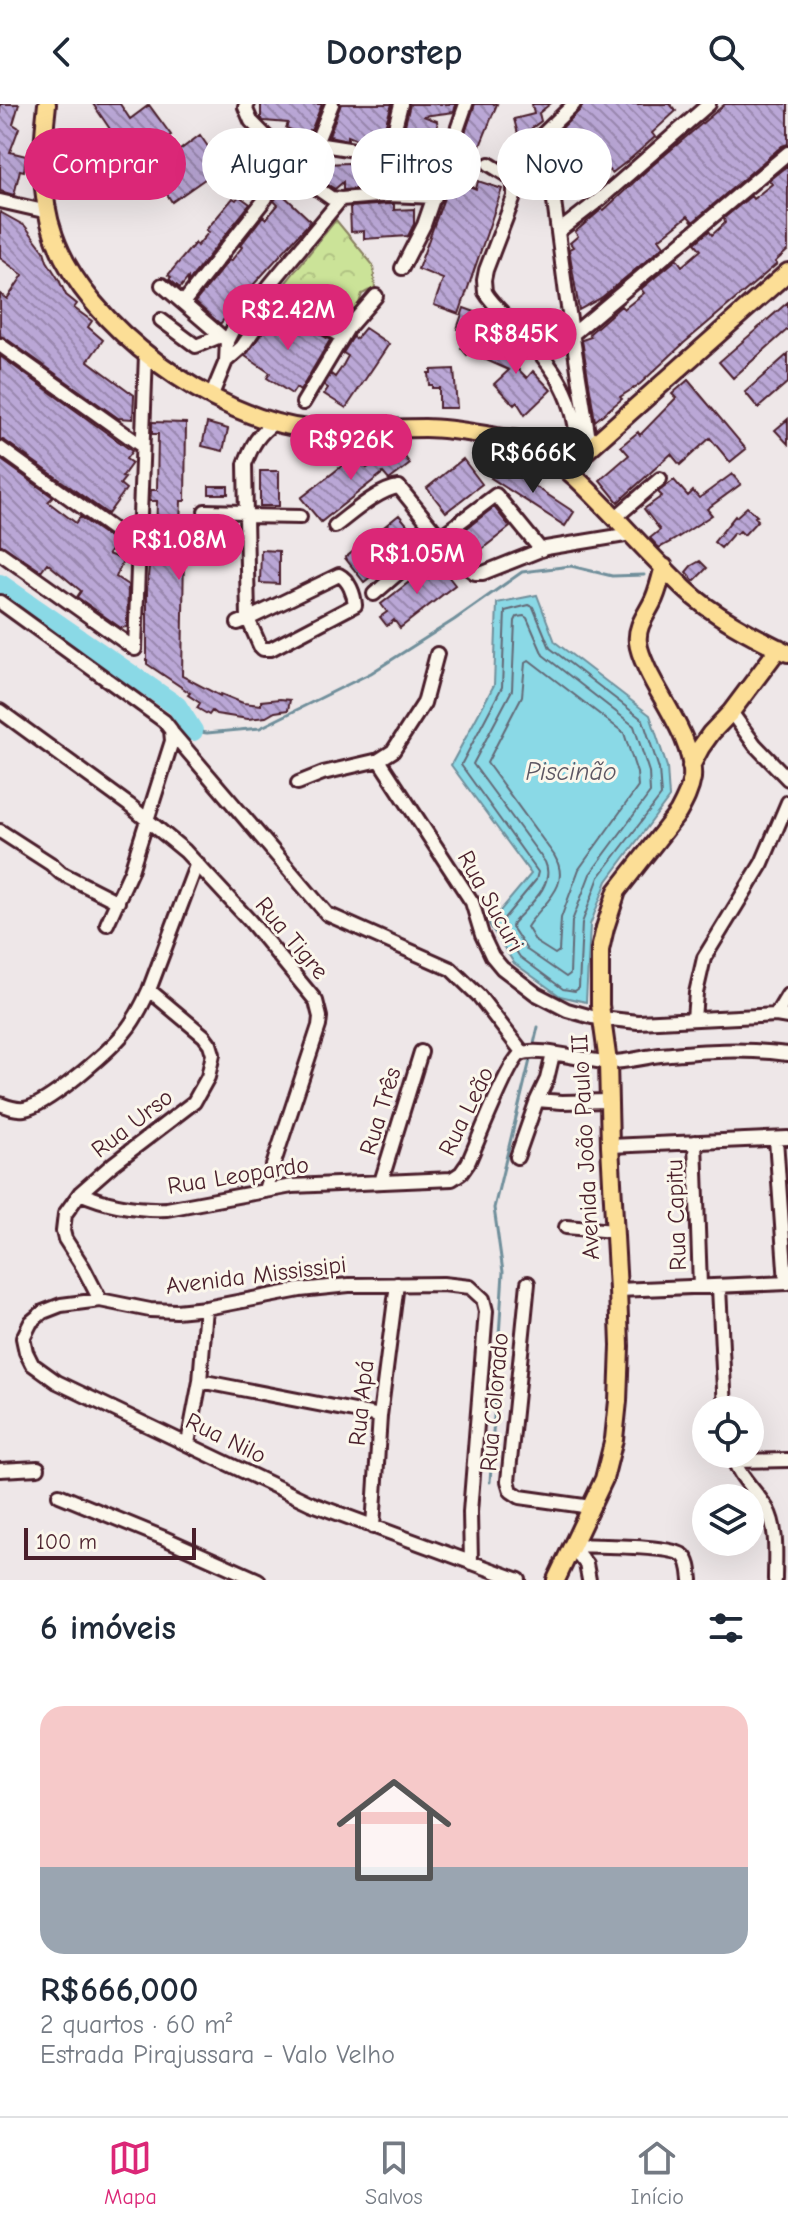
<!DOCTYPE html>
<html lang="pt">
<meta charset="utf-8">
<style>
body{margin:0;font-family:"Comic Neue",sans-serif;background:#f2f2f3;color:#1f2937;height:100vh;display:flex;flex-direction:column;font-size:30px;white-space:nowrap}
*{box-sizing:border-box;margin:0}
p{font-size:26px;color:#747a83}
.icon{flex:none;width:44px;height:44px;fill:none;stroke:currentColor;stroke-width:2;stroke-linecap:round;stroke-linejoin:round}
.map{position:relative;height:1476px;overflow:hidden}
.side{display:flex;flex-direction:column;background:#fff;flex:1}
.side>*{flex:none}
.top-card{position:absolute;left:24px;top:24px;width:740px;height:72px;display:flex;gap:16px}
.buttons{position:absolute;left:692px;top:1292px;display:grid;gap:16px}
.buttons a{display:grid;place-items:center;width:72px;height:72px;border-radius:50%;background:#fff;box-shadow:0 8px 32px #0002;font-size:40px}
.scale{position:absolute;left:24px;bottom:20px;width:172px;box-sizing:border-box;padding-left:8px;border:4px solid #4a1f2b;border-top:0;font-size:22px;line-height:28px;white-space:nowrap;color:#4a1f2b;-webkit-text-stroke:6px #fbf7ec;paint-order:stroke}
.price{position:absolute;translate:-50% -68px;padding:0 18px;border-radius:28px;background:#db2777;color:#fff;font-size:26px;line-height:52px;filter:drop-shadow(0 2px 4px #0008)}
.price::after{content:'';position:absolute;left:50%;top:48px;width:24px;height:18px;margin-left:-12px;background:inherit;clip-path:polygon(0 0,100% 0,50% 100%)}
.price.selected{background:#222;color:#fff}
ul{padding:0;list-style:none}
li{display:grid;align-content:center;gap:16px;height:424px;padding:0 40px}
li span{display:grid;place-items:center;height:248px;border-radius:24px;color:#555}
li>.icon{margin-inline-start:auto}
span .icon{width:144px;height:144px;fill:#fffc;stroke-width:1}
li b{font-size:34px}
h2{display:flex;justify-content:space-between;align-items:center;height:96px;padding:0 40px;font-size:34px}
.chip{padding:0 28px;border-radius:36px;background:#fff;box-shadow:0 8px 32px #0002;font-size:28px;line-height:72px}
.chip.selected{background:#db2777;color:#fff}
header{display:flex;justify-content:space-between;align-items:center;height:104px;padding:0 40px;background:#fff;font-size:36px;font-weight:700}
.dock{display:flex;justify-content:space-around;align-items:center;height:112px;border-top:2px solid #e0e1e3;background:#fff;font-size:22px;color:#747a83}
.dock a{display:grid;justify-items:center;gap:4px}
.dock .selected{color:#db2777}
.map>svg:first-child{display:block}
</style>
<header><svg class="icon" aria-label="back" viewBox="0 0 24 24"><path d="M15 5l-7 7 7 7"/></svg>Doorstep<svg class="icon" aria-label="search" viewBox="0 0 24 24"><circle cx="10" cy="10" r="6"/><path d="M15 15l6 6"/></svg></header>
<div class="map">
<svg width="788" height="1476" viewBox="0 0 788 1476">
<defs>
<pattern id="forest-crowns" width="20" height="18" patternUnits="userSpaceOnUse" patternTransform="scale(2)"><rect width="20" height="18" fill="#cbe398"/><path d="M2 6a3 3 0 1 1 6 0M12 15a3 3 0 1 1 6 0" fill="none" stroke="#b0c283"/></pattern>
<pattern id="building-back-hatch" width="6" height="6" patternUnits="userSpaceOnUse" patternTransform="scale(2)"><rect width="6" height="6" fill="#baa7d6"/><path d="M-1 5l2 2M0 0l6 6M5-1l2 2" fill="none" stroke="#9987ae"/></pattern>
</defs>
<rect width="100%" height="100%" fill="#eee7e8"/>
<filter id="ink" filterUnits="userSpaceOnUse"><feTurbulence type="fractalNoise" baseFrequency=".0125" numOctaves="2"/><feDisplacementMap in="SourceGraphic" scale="16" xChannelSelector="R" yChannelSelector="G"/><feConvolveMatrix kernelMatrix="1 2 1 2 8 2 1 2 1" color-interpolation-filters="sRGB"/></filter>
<g filter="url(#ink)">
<path fill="url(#forest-crowns)" stroke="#8a8162" stroke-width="2" d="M336 116 373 161 375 184 362 190 358 202 333 219 280 186Z"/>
<path fill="#8ad9e6" stroke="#708f9b" stroke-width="2" d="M537 491 555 538 650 611 667 663 669 694 607 777 590 821 586 898 560 892 514 859 489 820 531 770 451 661 494 581 497 499Z"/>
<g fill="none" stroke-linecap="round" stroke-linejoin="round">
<path stroke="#646976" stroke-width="2" d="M529 501 533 503 550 544 643 616 659 665 661 692 599 773 582 819 579 884 575 887 563 885 520 853 500 823 501 818 536 776 538 768 461 661 502 583 505 507Z
M524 512 527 514 543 551 634 622 649 668 650 689 590 770 572 817 570 870 566 873 527 846 512 823 513 819C527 803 556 781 545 758L473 660 512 586 515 517 517 513Z
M529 556 624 629 637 669 638 683 579 765 561 814 559 847 555 850 536 838 527 823C542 799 573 783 554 751L487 659 522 592 525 559Z"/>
<path stroke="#708f9b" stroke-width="3" d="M193 627 207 629 260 624 371 569 454 516 522 468 571 462 612 472 644 471
M533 944 538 923
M490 1378 503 1168 494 1104 531 952"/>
<path stroke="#8ad9e6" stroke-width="20" d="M0 480 177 602 193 627"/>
</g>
<path fill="url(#building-back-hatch)" stroke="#4a1f2b" stroke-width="2" d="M0 0H19L13 20 19 24 10 48 26 52 24 67 20 66 14 91 0 87Z
M93 0H120L130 15 149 1 171 31 92 87 70 58 112 28Z
M261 0H322L311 27 309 26 307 32 286 24 288 19 264 17 261 15Z
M341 0H392L380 38H363L348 32V36L329 32Z
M410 0H456L454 8 423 12 437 17 440 37 439 49 428 83 399 82V79L368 81V84L343 86V78L335 85 322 77 323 60 376 58 392 52 402 34Z
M475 0H497L476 52 473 51 470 57 457 52Z
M532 0H550L539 9 541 17 519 34 514 15 534 10Z
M583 0H670L676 7 652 29 655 33 629 56 612 69 610 66 576 90 559 69 557 71 552 50 554 48 553 36 558 31 556 30 580 6Z
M725 0H788V40L782 42 693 118 688 112 659 135 664 142 601 194 579 206 569 145 573 143 570 139 578 132 575 128 602 105 604 106 647 66Z
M200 31 222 63 172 98 152 67Z
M527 35 536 73 528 75 519 37Z
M788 61V146L775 158 777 160 684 239 640 280 620 293 622 295 595 317 582 236 591 233 589 230 621 202 624 205 644 189 641 185 677 155 682 162 701 146 695 139 709 127 712 131 725 119 724 114 751 92 753 95 772 80 769 76Z
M451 75 476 85 478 77 502 85 459 210 434 201 443 175 418 165Z
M280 88 311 117 255 179 244 193 246 196 229 217 225 214 220 220 195 198 229 156 231 157 242 143 240 142 263 112 266 115 278 101 274 97Z
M239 92 250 100 188 178V174L180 184 169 175 171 173 168 171 195 139 197 142 209 128 206 126 233 94 236 96Z
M389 100H394V106L414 105V120L408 132 364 135V127L351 128 350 103Z
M0 108 25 122 44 147 47 157 59 176 66 191 77 200 74 204 92 217 88 223 103 236 88 257 134 291 133 315 118 314 5 234 0 232V190L7 195 23 171 0 154Z
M788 198V225L733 274 719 258Z
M464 204 495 215 490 231 467 251 461 244 472 234 462 230 463 227 457 225Z
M279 206 330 236 300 287 296 284 292 290 267 274 270 269 245 252Z
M365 224 389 240 346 304 324 290 328 284 324 281 331 270 335 273 342 263 348 252 343 249 353 233 356 235Z
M492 233 523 244 516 263 527 274 533 267 551 286 525 311 517 298 514 301 494 280 509 266 484 255Z
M788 250V278L758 304 745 288Z
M0 252 132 347 126 355 132 359 122 373 125 374 120 380 126 385 108 410 5 337 0 335Z
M454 265 457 304H439V284H432V281H429L428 269H431V266Z
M688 276 746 345 730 358 710 334 680 361 671 350 618 398 600 376 629 351 621 342 638 328 640 331 676 294 672 290Z
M788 315V340L775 326Z
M152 318 186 319 185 397H181L180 420H184V431H181L179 449H184L182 572 220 592 221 590 243 599 261 601V597L280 595 290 596 288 606 275 608 266 613 248 615 216 610 212 607 209 611 197 604 200 599 188 591 190 589 147 560V484L151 441H153L156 431 157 397H150L151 386H157L158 330H152Z
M207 319 228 325 223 347 202 342Z
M392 344 396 349 400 346 410 360 389 376 383 369 321 418 301 394 356 351 367 364Z
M0 355 53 393 48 398 76 419 80 413 117 439 108 450 123 456 116 473 128 481 127 523 121 524 77 493 81 487 47 459 41 467 0 440Z
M463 355 482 380 446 408 427 384Z
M501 360 574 408 565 422 491 374Z
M260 367H279V402H260Z
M732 370 741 380 707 405 712 411 674 436 659 444 650 434 660 426 644 405 662 392 658 388 674 376 688 392 693 387 699 394Z
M209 382H228V390H209Z
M494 403 510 423 478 448 462 428Z
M747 403 757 412 755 413 758 416 744 431 740 427 737 430 734 429 721 444 714 438 735 412 736 413Z
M399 411 419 435 364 478 345 454Z
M261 446 279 447V480L260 479Z
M436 457 455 481 400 524 394 516 387 522 380 513 387 508 381 500Z
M700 457 707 464 694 477 686 468 691 462Z"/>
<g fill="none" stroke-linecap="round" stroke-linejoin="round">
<defs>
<path id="minor" d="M248 0 245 3 251 17 318 85 331 94 341 95 389 91 435 93
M316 40 374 49 386 46 393 31 401 0
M489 60 510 73 514 80V93L486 166 484 176 485 188C492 200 504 210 514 220 548 257 574 285 577 337
M312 80 317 37 332 0
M0 97 48 108
M559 127 599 96 709 0
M402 164 424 121 466 0
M162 181 227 237
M269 189 342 233
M183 199 266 94
M161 216 196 242 221 232
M573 230 788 49
M0 241 142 342
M226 257 227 237 232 227 341 95
M211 293 226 257 242 243 276 194
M303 299 348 224 376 192
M536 340 577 337 590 342 566 190 554 97 539 34 574 0
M0 344 139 444
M205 407 245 408
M245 412 300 413
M616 413 660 375
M335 422C351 410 379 385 399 383L460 458 475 469H483L546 444 631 430
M0 449 135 545
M374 490 440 433 496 391 541 446
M0 498 164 617 171 626 172 637 131 767 107 820
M238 519 248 515 339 471C349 476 354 490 355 501L271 545H263L260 542 248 515 245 360C252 341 258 330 275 318
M135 545 146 250
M0 607 129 701 185 747 250 817 316 897 320 913 319 922 265 1086
M731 608 755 641 788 675
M173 630 327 810 451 865 479 892 523 949
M379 656 472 798 482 831 492 852 502 864 536 890 567 906 592 913 638 918 776 911 788 913
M298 679 323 669 379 656 393 647 424 599 437 550
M0 727 51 760 61 769 118 798
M776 911 788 891
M694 915 696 889 704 854 762 759 788 698
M553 950 547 975 537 996 562 998 609 997
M0 1000C8 1003 16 1006 24 1005 47 1002 108 948 124 929 135 916 142 902 149 886L197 759
M776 1035 786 1179
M695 1038 700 1182
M610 1042 788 1034
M517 1053 537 996
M381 1078 421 948
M80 1089C107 1101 138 1106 167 1105L292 1082 452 1075 461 1069 468 1059C476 1042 509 956 521 950 536 942 586 957 606 958 623 959 643 953 660 951 704 947 744 944 788 950
M566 1123 614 1127
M528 1179 508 1377 511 1387 520 1393 591 1403
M719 1183 725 1306
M618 1186 788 1179
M100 1196 83 1163 65 1135 63 1127 65 1110 80 1089 113 1060 194 998 208 973 213 950 210 940 204 932 149 886
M200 1277 380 1312
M188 1339 200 1277 206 1204
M732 1350C738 1373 755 1385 767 1405 778 1425 775 1453 775 1476
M734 1357 788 1356
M0 1366 38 1364
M59 1391 164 1434 258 1476
M373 1423 380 1312 397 1180
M571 1441C590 1442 674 1441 684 1452 690 1458 690 1468 691 1476
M571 1441 586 1460 589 1476
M471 1459 470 1408 486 1207 483 1195 470 1183 443 1180 349 1181 300 1186 206 1204 176 1207 150 1206 100 1196 61 1201 43 1208 31 1218 23 1234 26 1248 32 1260 57 1278 310 1399 519 1476"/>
<path id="major" d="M47 0C42 43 39 90 54 132 85 222 215 316 309 325 348 328 386 324 425 324 449 324 473 329 497 333 509 335 527 335 538 341 551 349 563 363 575 373 613 409 647 449 685 485 712 511 755 533 788 549
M566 365 788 168
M691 662 701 643 711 629 731 608 779 544
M556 1476 604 1375 614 1335 618 1297 620 1242 618 1186 610 1042 608 958 600 901V846L605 824 617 787 678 709C684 698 690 687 692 674 695 640 662 597 648 567 644 558 639 548 638 538 636 523 646 511 652 499 658 488 660 475 664 463"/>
</defs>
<use href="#minor" stroke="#4a1f2b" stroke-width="18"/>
<use href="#major" stroke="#4a1f2b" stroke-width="22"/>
<use href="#minor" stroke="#fbf7ec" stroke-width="12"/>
<use href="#major" stroke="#fcde96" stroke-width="16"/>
</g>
</g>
<g text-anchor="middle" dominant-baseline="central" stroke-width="6" stroke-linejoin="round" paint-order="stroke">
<g font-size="24" fill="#4a1f2b" stroke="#fbf7ec">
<text transform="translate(491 797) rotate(61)">Rua Sucuri</text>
<text transform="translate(292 834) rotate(50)">Rua Tigre</text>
<text transform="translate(380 1007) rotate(-73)">Rua Três</text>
<text transform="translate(466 1007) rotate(-64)">Rua Leão</text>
<text transform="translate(132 1019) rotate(-38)">Rua Urso</text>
<text transform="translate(585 1043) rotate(-93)">Avenida João Paulo II</text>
<text transform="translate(238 1071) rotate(-9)">Rua Leopardo</text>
<text transform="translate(676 1111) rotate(-92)">Rua Capitu</text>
<text transform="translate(256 1171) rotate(-7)">Avenida Mississipi</text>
<text transform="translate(494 1298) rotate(-85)">Rua Colorado</text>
<text transform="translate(361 1299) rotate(-84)">Rua Apá</text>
<text transform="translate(226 1334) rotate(26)">Rua Nilo</text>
</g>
<g font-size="26" font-style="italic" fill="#5d5763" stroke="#fbf7ec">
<text x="571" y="668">Piscinão</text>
</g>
</g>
</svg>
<div class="buttons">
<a><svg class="icon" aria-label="locate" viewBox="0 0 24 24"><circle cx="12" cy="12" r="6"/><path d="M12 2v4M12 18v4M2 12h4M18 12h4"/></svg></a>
<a><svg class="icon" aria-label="layers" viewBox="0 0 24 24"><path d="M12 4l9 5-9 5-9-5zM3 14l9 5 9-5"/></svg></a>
</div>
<div class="scale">100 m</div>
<b class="price" style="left:288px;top:248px">R$2.42M</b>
<b class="price" style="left:516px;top:272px">R$845K</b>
<b class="price" style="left:351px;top:378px">R$926K</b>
<b class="price selected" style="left:533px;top:391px">R$666K</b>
<b class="price" style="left:179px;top:478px">R$1.08M</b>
<b class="price" style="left:417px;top:492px">R$1.05M</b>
<div class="top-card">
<a class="chip selected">Comprar</a>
<a class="chip">Alugar</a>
<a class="chip">Filtros</a>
<a class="chip">Novo</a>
</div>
</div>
<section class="side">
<h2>6 imóveis<svg class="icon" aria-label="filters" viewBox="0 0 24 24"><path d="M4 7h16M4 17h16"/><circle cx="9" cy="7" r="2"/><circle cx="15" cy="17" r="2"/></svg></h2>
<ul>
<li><span style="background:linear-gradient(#f6c9c9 65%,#9aa5b1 0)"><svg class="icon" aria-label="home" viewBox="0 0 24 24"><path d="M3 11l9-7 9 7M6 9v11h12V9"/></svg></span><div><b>R$666,000</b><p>2 quartos · 60 m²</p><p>Estrada Pirajussara - Valo Velho</p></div></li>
</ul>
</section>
<nav class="dock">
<a class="selected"><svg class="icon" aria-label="map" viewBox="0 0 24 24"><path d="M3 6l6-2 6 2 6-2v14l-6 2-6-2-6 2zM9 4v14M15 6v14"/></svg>Mapa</a>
<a><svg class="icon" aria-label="saved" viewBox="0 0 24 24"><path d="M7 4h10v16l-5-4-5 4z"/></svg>Salvos</a>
<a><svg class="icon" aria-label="home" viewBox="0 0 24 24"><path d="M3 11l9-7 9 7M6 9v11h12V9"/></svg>Início</a>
</nav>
